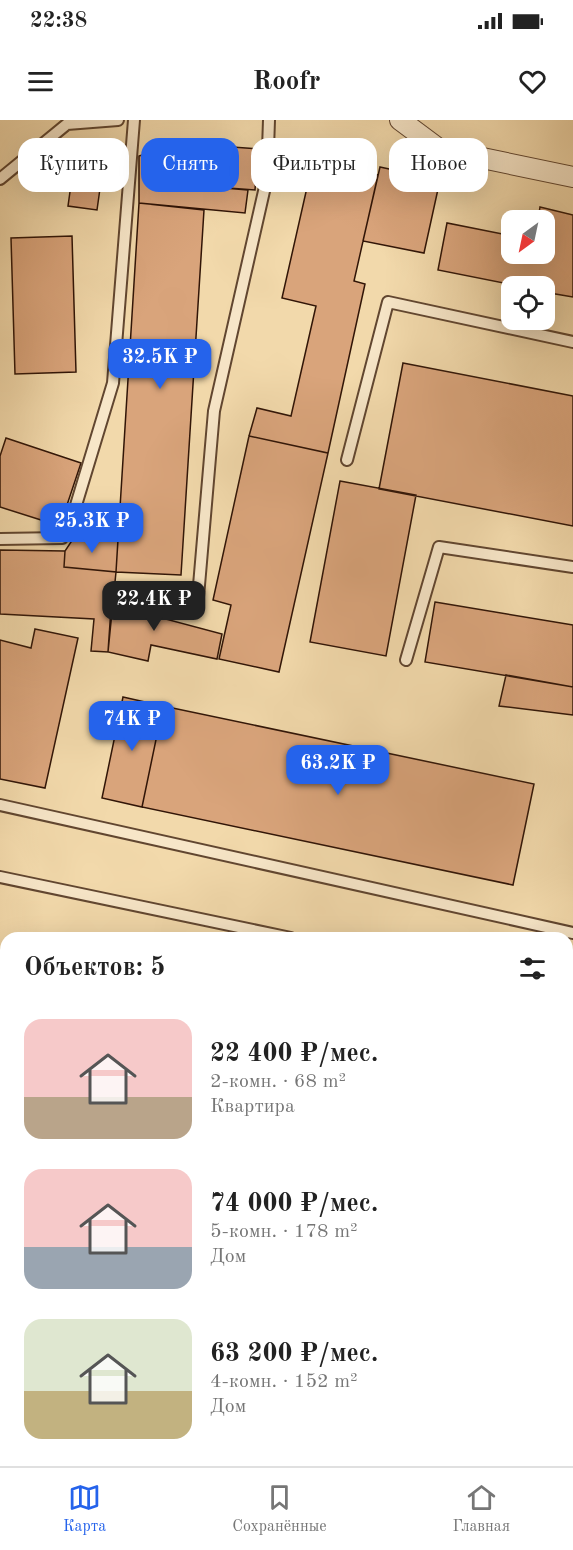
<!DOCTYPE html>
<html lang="ru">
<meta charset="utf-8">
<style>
body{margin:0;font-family:"Old Standard TT",serif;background:#f2f2f2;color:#222;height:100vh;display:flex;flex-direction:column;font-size:22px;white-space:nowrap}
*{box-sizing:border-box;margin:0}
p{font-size:20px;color:#767676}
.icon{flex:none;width:33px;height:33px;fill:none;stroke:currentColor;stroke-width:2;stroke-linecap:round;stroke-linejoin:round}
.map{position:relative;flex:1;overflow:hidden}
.side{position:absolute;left:0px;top:812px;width:573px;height:536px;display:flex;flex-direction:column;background:#fff;border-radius:18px 18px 0 0;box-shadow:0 6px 24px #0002}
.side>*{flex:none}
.top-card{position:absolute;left:18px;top:18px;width:537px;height:54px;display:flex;gap:12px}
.needle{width:39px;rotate:213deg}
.tools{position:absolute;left:501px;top:90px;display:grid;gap:12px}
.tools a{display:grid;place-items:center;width:54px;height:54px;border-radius:12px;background:#fff;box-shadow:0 6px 24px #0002;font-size:30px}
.price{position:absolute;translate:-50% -51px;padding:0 14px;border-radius:12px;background:#2563eb;color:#fff;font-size:20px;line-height:39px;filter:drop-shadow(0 2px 3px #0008)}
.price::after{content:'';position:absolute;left:50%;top:36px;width:18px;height:14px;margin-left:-9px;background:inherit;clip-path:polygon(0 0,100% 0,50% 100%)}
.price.on{background:#222;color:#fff}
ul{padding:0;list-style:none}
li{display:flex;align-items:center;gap:18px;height:150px;padding:0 24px}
li span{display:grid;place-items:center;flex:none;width:168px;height:120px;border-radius:18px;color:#555}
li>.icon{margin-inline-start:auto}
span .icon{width:72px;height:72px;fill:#fffc;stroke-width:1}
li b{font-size:26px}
h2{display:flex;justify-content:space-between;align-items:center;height:72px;padding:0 24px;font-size:26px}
.tag{padding:0 21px;border-radius:18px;background:#fff;box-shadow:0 6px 24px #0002;font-size:21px;line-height:54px}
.tag.on{background:#2563eb;color:#fff}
.status{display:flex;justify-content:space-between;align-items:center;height:42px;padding:0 30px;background:#fff;direction:ltr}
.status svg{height:16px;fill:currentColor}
header{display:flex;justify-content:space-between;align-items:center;height:78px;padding:0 24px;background:#fff;font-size:27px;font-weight:600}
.menu{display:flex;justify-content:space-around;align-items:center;height:84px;border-top:2px solid #e0e0e0;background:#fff;font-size:16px;color:#767676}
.menu a{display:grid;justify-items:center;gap:3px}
.menu .on{color:#2563eb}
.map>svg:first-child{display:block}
</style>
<div class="status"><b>22:38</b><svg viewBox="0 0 49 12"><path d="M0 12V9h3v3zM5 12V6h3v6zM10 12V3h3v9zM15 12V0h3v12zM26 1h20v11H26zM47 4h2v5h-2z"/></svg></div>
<header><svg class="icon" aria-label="menu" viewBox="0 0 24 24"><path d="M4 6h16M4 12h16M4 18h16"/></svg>Roofr<svg class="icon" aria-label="heart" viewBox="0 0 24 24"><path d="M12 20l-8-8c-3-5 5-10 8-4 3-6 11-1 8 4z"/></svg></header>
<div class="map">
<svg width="573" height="1346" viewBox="0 0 573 1346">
<rect width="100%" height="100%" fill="#f2d9ab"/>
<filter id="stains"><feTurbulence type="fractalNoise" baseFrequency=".00333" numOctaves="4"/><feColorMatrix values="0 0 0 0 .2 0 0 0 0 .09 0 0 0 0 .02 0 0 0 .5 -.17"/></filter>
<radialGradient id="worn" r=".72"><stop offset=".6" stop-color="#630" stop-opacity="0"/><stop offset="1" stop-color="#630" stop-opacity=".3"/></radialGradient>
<path fill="#d9a47b" stroke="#311507" stroke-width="1.5" d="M178 23 258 29 255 70 175 64Z
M178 23 175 64 248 70 245 93 139 83V36Z
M76 29 105 33 97 90 68 86Z
M313 41 378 55 354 161 365 164 328 333 249 316 257 288 291 296 316 186 282 178Z
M380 47 440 60 424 133 363 121Z
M139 83 204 90 181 455 116 452Z
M540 87 573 95V177L544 172V166H519L438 150 447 103 512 116V134H544V100H538Z
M72 116 76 252 15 254 11 118Z
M403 243 573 276V406L379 369Z
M249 316 328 333 279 552 219 539 231 485 213 480Z
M6 318 81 343 60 406 0 387V336Z
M340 361 416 375 386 536 310 522Z
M75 416 118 419 116 452 64 447 65 431Z
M0 430 65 431 64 447 116 452 108 532 91 531 94 499 0 494Z
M112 474 160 484 158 497 222 514 217 539 151 525 148 541 108 532Z
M435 482 573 505V567L425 542Z
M35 509 78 518 45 668 0 659V520L31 528Z
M506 555 573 567V595L499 586Z
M123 577 163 586 142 687 102 678Z
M163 586 534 664 513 765 142 687Z
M567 1215 573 1218V1285L567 1295Z
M409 1341H538L534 1346H417Z"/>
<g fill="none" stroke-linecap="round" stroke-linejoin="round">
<defs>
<path id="service" d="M0 59 67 4 118 0
M347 340 388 182 573 222
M0 419 62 418 70 405 113 263 134 0
M198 477 214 291 267 58 269 0
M406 540 439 427 573 447
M0 685 573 813
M0 757 291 818
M567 865 573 866
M567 1156 573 1160"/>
<path id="minor" d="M400 0 439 29 573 57"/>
</defs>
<use href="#service" stroke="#614630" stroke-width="14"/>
<use href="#minor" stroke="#614630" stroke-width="22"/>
<use href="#service" stroke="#f7e6c8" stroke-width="10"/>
<use href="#minor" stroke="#f7e6c8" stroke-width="20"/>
</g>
<rect width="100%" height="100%" filter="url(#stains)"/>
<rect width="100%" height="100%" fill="url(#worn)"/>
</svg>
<div class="tools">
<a><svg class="needle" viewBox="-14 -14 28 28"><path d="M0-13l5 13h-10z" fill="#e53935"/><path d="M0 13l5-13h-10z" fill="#767676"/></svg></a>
<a><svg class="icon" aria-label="locate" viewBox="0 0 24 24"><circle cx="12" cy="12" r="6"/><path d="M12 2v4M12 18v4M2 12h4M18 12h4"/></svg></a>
</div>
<b class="price" style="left:160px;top:270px">32.5K ₽</b>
<b class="price" style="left:92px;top:434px">25.3K ₽</b>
<b class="price on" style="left:154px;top:512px">22.4K ₽</b>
<b class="price" style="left:132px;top:632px">74K ₽</b>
<b class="price" style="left:338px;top:676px">63.2K ₽</b>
<div class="top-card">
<a class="tag">Купить</a>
<a class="tag on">Снять</a>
<a class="tag">Фильтры</a>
<a class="tag">Новое</a>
</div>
<section class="side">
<h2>Объектов: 5<svg class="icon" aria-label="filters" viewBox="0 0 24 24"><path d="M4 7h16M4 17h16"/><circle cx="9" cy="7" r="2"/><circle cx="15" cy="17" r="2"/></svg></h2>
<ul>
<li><span style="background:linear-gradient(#f6c9c9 65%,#b9a48a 0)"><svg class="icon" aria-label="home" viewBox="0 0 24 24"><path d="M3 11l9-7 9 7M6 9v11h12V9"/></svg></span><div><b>22 400 ₽/мес.</b><p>2-комн. · 68 m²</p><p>Квартира</p></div></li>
<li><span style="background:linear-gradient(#f6c9c9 65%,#9aa5b1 0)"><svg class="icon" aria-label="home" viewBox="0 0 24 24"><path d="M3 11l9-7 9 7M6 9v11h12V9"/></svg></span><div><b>74 000 ₽/мес.</b><p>5-комн. · 178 m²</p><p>Дом</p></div></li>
<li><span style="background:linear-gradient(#dfe7d0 60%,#c2b280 0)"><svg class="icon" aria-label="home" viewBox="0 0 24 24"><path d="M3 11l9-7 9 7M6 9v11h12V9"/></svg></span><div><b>63 200 ₽/мес.</b><p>4-комн. · 152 m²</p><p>Дом</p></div></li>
</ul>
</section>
</div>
<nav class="menu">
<a class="on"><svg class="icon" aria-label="map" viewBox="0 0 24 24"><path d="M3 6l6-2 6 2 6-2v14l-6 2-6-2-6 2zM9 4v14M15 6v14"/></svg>Карта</a>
<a><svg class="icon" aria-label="saved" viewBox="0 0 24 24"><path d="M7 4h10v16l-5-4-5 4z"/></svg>Сохранённые</a>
<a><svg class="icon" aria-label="home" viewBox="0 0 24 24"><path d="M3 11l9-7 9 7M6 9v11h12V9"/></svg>Главная</a>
</nav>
